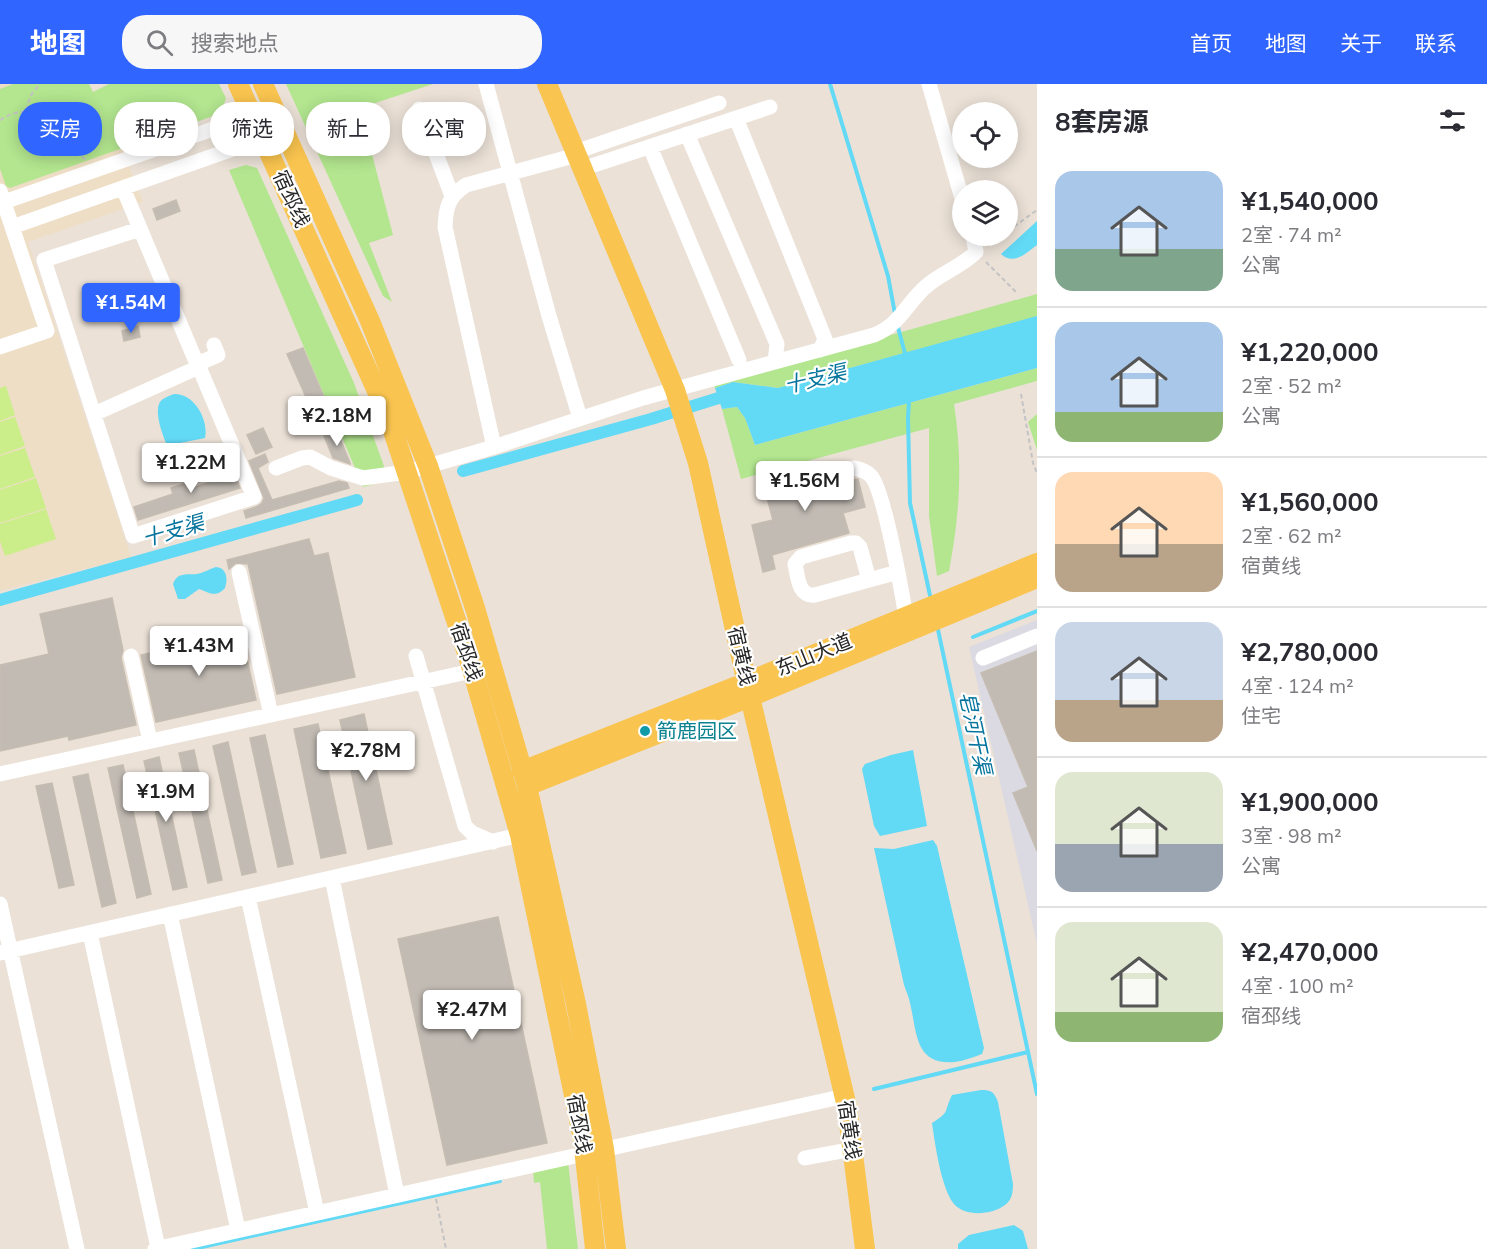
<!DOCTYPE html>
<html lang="zh">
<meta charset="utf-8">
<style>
body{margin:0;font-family:"Nunito Sans","Noto Sans SC",sans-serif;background:#f7f7f7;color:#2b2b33;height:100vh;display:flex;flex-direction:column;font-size:22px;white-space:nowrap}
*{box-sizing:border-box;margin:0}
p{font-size:20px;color:#7c7c81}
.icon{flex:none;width:33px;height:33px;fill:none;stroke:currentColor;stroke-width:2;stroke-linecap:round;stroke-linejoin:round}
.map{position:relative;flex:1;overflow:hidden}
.panel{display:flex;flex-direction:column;background:#fff;width:450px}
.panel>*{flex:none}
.hud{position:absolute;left:18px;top:18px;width:570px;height:54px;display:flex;gap:12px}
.tools{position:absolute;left:952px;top:18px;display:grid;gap:12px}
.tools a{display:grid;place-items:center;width:66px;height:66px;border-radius:50%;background:#fff;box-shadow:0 3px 15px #0003;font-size:30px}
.price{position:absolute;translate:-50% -51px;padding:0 14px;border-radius:6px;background:#fff;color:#222;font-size:20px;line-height:39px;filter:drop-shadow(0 2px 3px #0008)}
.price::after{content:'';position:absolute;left:50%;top:36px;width:18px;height:14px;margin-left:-9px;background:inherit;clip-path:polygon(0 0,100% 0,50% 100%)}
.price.current{background:#3066ff;color:#fff}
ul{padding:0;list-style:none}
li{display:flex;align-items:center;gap:18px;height:150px;padding:0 18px}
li+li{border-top:2px solid #e1e1e2}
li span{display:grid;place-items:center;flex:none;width:168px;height:120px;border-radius:18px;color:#555}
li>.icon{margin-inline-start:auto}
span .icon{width:72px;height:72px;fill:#fffc;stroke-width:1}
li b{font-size:26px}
h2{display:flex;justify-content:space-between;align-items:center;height:72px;padding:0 18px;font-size:26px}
.chip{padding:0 21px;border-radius:24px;background:#fff;box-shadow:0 3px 15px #0003;font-size:21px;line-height:54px}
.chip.current{background:#3066ff;color:#fff}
header{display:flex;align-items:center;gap:36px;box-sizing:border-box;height:84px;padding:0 30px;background:#3066ff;color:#fff}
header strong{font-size:28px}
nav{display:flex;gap:33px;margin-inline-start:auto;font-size:21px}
.search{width:420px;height:54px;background:#f7f7f7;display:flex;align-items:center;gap:15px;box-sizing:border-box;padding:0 21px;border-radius:24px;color:#7c7c81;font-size:22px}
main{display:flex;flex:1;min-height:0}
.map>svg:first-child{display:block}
</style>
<header>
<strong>地图</strong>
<div class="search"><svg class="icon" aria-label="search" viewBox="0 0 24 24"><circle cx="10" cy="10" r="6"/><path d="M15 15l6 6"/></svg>搜索地点</div>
<nav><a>首页</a><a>地图</a><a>关于</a><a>联系</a></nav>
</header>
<main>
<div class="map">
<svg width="1037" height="1165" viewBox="0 0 1037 1165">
<rect width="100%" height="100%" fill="#ebe1d7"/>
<path fill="#dbd9e2" d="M1037 536V860L969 563Z"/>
<path fill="#eedec5" d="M0 0H89L122 64 143 118 28 158 131 473 0 507Z"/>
<path fill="#b3e68f" d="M13 0H89L93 8 109 0H219L226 14 222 26 216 31 10 104 6 102 0 85V5Z
M286 0H433L360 24 393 151 369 159 392 218 383 212Z
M246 81 257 84 354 299 389 396 363 403 229 86Z
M1037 210V232L1029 235 778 304 733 298 715 304 710 290 777 283Z
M1037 284V297L954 320C963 378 960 429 949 487L937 492 929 432V344L741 395 722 325 737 323 745 334 755 361Z
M1037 330V366L1028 338Z
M568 1078 578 1165H547L540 1098 534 1099 533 1085Z"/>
<path fill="#cbee8a" d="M6 302 15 331 0 337V304Z
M15 333 25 362 0 371V338Z
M25 364 35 393 0 405V372Z
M36 394 46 424 0 439V406Z
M46 425 56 455 5 472 0 457V440Z"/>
<path fill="#62d9f5" d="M1037 137V161C1026 169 1014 182 1001 170Z
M1037 232V284L755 361 745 334 737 323 722 325 715 304 733 298 778 304Z
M174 310C194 309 209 336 205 354L170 361 166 359C162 349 154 328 160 318 163 314 169 312 174 310Z
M216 483C227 484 228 495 225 504 216 514 210 509 199 505L185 515H178L173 500C177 488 187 491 197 490 203 489 210 485 216 483Z
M913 666 927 742 880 752 874 742 862 685 865 680 891 671Z
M933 756 937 762 984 964 982 970C973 973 964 977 955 978 914 982 917 947 910 919 909 913 906 907 904 901L874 764 894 765Z
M981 1006C992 1006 994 1008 998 1018L1013 1100C1013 1108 1012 1116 1005 1121 992 1131 965 1133 954 1120 941 1104 935 1060 932 1039 951 1027 943 1029 952 1011Z
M1014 1141 1023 1147 1028 1165H958V1160L969 1151Z"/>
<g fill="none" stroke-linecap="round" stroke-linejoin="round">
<path stroke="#62d9f5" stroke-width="4" d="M830 0 888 192 895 230
M897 240 906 273
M909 316 908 334 910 419 931 516
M937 541 1037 1010
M973 553 1037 527
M874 1005 1028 968
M193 1165 500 1097"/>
<path stroke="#62d9f5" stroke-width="12" d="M463 387 651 335 725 312 733 313
M0 516 357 416"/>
</g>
<path fill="#c2bbb4" stroke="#c6bdb1" stroke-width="1.5" d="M176 116 180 127 157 136 153 125Z
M138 242 140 253 124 257 122 247Z
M303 264 324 313 309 320 287 270Z
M263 344 272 363 256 370 247 351Z
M337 347 350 379V380L333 374 324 352Z
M265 370 268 378 258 384 272 416 339 397 347 399 349 404 246 434 244 427 258 422 262 419 264 414 249 377Z
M229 378 240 404 138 436 134 423 173 410 171 404 187 399 189 405 220 395 216 382Z
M829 380 824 387 826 395 835 399 858 395 865 423 843 429 849 449 772 471 775 485 763 488 752 441 773 436 763 399Z
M309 455 314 472 328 469 355 593 277 610 248 480 236 479 229 485 227 476Z
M112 514 123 566 121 574 136 641 69 656 68 652 0 667V581L49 570 40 530Z
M241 548 256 616 156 638 141 571Z
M1037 567V767L1013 709 1028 703 981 589Z
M364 630 392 760 368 765 340 636Z
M318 640 346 769 321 774 294 645Z
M265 651 293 780 278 783 250 654Z
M228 658 256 788 242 791 213 662Z
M194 666 222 796 208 799 179 669Z
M159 673 187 803 173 806 144 677Z
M123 681 151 810 137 814 108 684Z
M88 690 116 819 102 823 73 693Z
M52 699 74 801 59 804 36 702Z
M498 833 547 1059 447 1081 398 855Z"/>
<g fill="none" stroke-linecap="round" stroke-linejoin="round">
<path stroke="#c3c3c3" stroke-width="2" stroke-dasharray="4.5 3" stroke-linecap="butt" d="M26 26 31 11 40 0
M0 36 11 30 30 26 44 38 50 54 54 58 72 65 86 76
M1008 147 1037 126
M987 162 1002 152
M986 178 1016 208
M1021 310 1033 379 1037 389
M436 1115 446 1165"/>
<path stroke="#fff" stroke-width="15" d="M486 0 549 232 580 334
M929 0 963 118
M419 25 452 112
M736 34 825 255 820 266
M687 50 777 260 775 278
M650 63 739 276
M575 68 719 19
M582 85 770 23
M123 104 197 280 199 283 254 413 133 452 44 176 140 145
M0 107 47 247 0 263
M4 118 253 31
M12 143 264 54
M197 280 218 271 214 261
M94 330 199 283
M494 363 445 143C446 123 448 113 466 101L577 71
M276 384 302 374 310 373 331 384 363 394 407 388 494 363 643 314 874 251C902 240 907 217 929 200 944 188 962 182 976 168L973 152
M833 389 854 384C860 385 866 387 871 392 884 406 902 509 906 533
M239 488 271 631
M869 496 860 463 856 459H851L801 473 795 480C798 493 798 513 815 511L898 488
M131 572 150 657
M416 572 465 742 472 749 493 758
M983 574 1037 552
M0 690 472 587
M332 794 397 1111
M248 813 317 1129
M0 820 77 1165
M170 830 238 1146
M90 849 158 1164
M0 869 520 751
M805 1074 853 1065
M155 1165 845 1012"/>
<path stroke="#f9c44f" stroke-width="20" d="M238 0 387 329 469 575 520 751 583 1055 595 1165
M263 0 370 237 428 382 475 524 527 702 576 920 604 1065 616 1165
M547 0 675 306 698 379 750 613 847 1023 865 1165
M522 687 747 598 1037 479
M527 702 750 613 1037 494"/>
</g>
<circle fill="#0f9aa8" stroke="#fff" stroke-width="2" cx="645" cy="647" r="6"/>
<g text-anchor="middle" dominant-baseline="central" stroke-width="4.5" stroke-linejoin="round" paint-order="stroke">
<g font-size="20" fill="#272727" stroke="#fff">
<text transform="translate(291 115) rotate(66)">宿邳线</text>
<text transform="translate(466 568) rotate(72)">宿邳线</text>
<text transform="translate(814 571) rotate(-22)">东山大道</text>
<text transform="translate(741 572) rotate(77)">宿黄线</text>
<text transform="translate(579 1040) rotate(80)">宿邳线</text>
<text transform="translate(849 1046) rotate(82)">宿黄线</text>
</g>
<g font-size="20" fill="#0d838f" stroke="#fff" text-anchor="start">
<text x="657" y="647">箭鹿园区</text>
</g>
<g font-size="21" font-style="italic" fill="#05749d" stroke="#fff">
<text transform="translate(815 295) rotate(-13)">十支渠</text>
<text transform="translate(173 447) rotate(-16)">十支渠</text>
<text transform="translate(975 649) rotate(78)">皂河干渠</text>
</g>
</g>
</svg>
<div class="tools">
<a><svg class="icon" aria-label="locate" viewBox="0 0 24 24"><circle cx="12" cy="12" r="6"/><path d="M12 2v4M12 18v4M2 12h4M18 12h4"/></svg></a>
<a><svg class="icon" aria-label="layers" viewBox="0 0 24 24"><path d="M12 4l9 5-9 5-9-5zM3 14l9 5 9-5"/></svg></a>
</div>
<b class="price current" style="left:131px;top:250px">¥1.54M</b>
<b class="price" style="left:337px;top:363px">¥2.18M</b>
<b class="price" style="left:191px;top:410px">¥1.22M</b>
<b class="price" style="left:805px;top:428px">¥1.56M</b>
<b class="price" style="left:199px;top:593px">¥1.43M</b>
<b class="price" style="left:366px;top:698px">¥2.78M</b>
<b class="price" style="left:166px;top:739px">¥1.9M</b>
<b class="price" style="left:472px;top:957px">¥2.47M</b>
<div class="hud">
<a class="chip current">买房</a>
<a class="chip">租房</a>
<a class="chip">筛选</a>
<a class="chip">新上</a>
<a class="chip">公寓</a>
</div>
</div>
<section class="panel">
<h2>8套房源<svg class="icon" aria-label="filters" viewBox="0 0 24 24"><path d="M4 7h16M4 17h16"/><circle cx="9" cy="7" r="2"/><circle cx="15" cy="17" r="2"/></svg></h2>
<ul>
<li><span style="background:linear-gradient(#a9c7e8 65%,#7fa58c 0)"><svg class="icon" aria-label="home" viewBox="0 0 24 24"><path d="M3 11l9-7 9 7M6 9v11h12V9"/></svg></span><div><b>¥1,540,000</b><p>2室 · 74 m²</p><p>公寓</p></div></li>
<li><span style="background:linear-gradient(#a9c7e8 75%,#8fb573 0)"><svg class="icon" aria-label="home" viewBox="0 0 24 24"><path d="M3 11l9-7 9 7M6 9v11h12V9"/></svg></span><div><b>¥1,220,000</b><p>2室 · 52 m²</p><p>公寓</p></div></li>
<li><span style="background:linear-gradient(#ffd9b3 60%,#b9a48a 0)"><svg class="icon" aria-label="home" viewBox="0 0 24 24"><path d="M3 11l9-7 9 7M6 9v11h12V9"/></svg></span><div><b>¥1,560,000</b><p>2室 · 62 m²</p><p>宿黄线</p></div></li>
<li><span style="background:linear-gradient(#c9d6e8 65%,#b9a48a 0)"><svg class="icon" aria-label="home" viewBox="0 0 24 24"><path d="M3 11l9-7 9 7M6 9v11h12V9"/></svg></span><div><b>¥2,780,000</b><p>4室 · 124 m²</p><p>住宅</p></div></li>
<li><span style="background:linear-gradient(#dfe7d0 60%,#9aa5b1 0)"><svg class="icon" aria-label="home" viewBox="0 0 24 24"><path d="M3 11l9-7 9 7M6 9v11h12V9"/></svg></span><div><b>¥1,900,000</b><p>3室 · 98 m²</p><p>公寓</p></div></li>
<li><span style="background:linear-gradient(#dfe7d0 75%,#8fb573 0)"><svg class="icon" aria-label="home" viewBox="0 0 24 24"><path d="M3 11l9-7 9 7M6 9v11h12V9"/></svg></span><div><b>¥2,470,000</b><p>4室 · 100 m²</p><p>宿邳线</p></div></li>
</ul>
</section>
</main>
